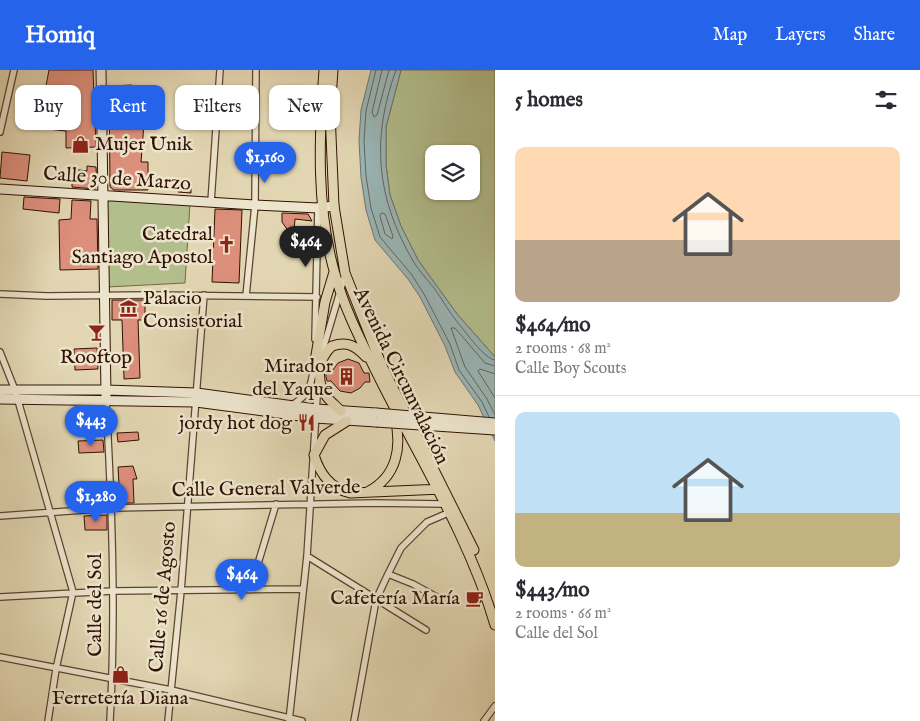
<!DOCTYPE html>
<meta charset="utf-8">
<style>
body{margin:0;font-family:"IM FELL English",serif;background:#f2f2f3;color:#2b2b33;height:100vh;display:flex;flex-direction:column;font-size:19px;white-space:nowrap}
*{box-sizing:border-box;margin:0}
p{font-size:16px;color:#7c7c81}
.icon{flex:none;width:28px;height:28px;fill:none;stroke:currentColor;stroke-width:2;stroke-linecap:round;stroke-linejoin:round}
.map{position:relative;flex:1;overflow:hidden}
.sheet{display:flex;flex-direction:column;background:#fff;width:425px}
.sheet>*{flex:none}
.guide{position:absolute;left:15px;top:15px;width:405px;height:45px;display:flex;gap:10px}
.controls{position:absolute;left:425px;top:75px;display:grid;gap:10px}
.controls a{display:grid;place-items:center;width:55px;height:55px;border-radius:10px;background:#fff;box-shadow:0 1px 4px #0004;font-size:25px}
.price{position:absolute;translate:-50% -42px;padding:0 11px;border-radius:18px;background:#2563eb;color:#fff;font-size:16px;line-height:32px;filter:drop-shadow(0 1px 2px #0008)}
.price::after{content:'';position:absolute;left:50%;top:30px;width:15px;height:11px;margin-left:-8px;background:inherit;clip-path:polygon(0 0,100% 0,50% 100%)}
.price.selected{background:#222;color:#fff}
ul{padding:0;list-style:none}
li{display:grid;align-content:center;gap:10px;height:265px;padding:0 20px}
li+li{border-top:1px solid #e1e1e2}
li span{display:grid;place-items:center;height:155px;border-radius:10px;color:#555}
li>.icon{margin-inline-start:auto}
span .icon{width:90px;height:90px;fill:#fffc;stroke-width:1}
li b{font-size:21px}
h2{display:flex;justify-content:space-between;align-items:center;height:60px;padding:0 20px;font-size:21px}
.tag{padding:0 18px;border-radius:10px;background:#fff;box-shadow:0 1px 4px #0004;font-size:18px;line-height:45px}
.tag.selected{background:#2563eb;color:#fff}
header{display:flex;align-items:center;gap:30px;box-sizing:border-box;height:70px;padding:0 25px;background:#2563eb;color:#fff}
header strong{font-size:24px}
nav{display:flex;gap:28px;margin-inline-start:auto;font-size:18px}
main{display:flex;flex:1;min-height:0}
.map>svg:first-child{display:block}
</style>
<header>
<strong>Homiq</strong>
<nav><a>Map</a><a>Layers</a><a>Share</a></nav>
</header>
<main>
<div class="map">
<svg width="495" height="651" viewBox="0 0 495 651">
<rect width="100%" height="100%" fill="#e2d6b2"/>
<filter id="stains"><feTurbulence type="fractalNoise" baseFrequency=".004" numOctaves="4"/><feColorMatrix values="0 0 0 0 .2 0 0 0 0 .09 0 0 0 0 .02 0 0 0 .5 -.17"/></filter>
<radialGradient id="worn" r=".72"><stop offset=".6" stop-color="#630" stop-opacity="0"/><stop offset="1" stop-color="#630" stop-opacity=".3"/></radialGradient>
<path fill="#b3be8d" stroke="#726848" fill-rule="evenodd" d="M401 0H495V287L457 244 418 190 401 156 390 125 386 95V57ZM434 84H471V121H434Z
M110 129 190 133 185 213 107 217 105 135Z"/>
<path fill="#99b6b7" stroke="#6f746f" d="M371 0H401L386 57V95L390 125 401 156 418 190 457 244 495 287V371L478 335 455 302 445 276 420 227 408 209 375 170 366 140 361 107 359 71 361 40Z"/>
<g fill="none" stroke-linecap="round" stroke-linejoin="round">
<path stroke="#65645c" stroke-width="1" d="M376 0 366 41 364 71 366 106 371 138 380 167 412 205 424 224 450 274 459 300 482 332 489 347
M382 0 372 42 374 47 377 45 389 0
M396 0C371 69 376 127 413 191 419 201 427 209 434 218 442 229 449 242 458 253 466 262 484 289 495 290
M382 143 385 144 393 166 392 169 385 164 380 146Z
M495 296 485 293 455 258H451L465 297 487 329 495 345
M495 304 480 299 478 301 495 328"/>
</g>
<path fill="#dc8f7b" stroke="#311202" d="M49 0H93L96 77 66 78V61L38 58Z
M132 15V54L144 53 141 92H148V120H114L110 117 109 16Z
M2 82 30 85 27 111 0 108Z
M87 96 96 97 97 116 95 119 72 117V99L87 101Z
M178 111H191V123L178 122Z
M24 127 60 129 59 143 23 139Z
M72 130 91 131 90 149H97L98 199 60 200 59 150 71 149Z
M215 139 242 140 239 213 212 212Z
M282 143 308 144 312 151 295 149 294 161 289 162 282 152Z
M112 230H145V250H138L140 308 124 309 122 250H112Z
M97 278 98 299 75 300 74 279Z
M348 289 359 293 364 303H369L370 312H365L360 318 351 323 340 321 331 311H327L326 307V302L332 301 338 293Z
M138 362 139 370 118 372 117 363Z
M103 370 104 382 79 383 78 371Z
M133 396 137 409H133L134 433H120L118 397Z
M107 445V460H85L84 446Z
M467 524H478L481 532 467 533Z"/>
<g fill="none" stroke-linecap="round" stroke-linejoin="round">
<defs>
<path id="street" d="M0 62 14 0
M211 132 220 0
M0 224 47 226 149 225 317 227
M246 226 255 135 256 0
M315 269 318 136
M0 282 15 320 73 522 56 599 48 651
M320 289 345 205
M106 330C112 437 116 544 110 651
M292 335C310 324 311 317 314 296
M0 446 112 438 375 433 443 434
M307 486 426 560
M388 504 413 514 442 530
M250 520 276 434
M0 527 113 521 302 519
M0 587 171 620 302 651
M168 651 181 521 204 225
M289 651 307 486 318 311
M354 651 376 530 388 504 401 478 427 452 448 443
M484 651 495 636"/>
<path id="secondary" d="M101 0 106 325
M0 119 255 135 318 138 334 136
M0 320H106L197 323 316 339 376 343
M0 329 196 332 315 348 376 352"/>
<path id="primary" d="M324 0C319 67 316 139 335 204 343 234 357 263 371 291 413 379 468 462 495 555
M333 0 330 42 334 136 345 203 382 296 474 480
M314 297 325 232 334 202
M341 341C336 336 331 332 327 327 315 312 318 288 332 276 348 271 356 276 366 287
M347 351 325 365 314 385C320 404 330 418 350 423L442 419
M369 421C397 406 402 377 395 348"/>
</defs>
<use href="#street" stroke="#5d432e" stroke-width="8"/>
<use href="#secondary" stroke="#311202" stroke-width="11"/>
<use href="#primary" stroke="#311202" stroke-width="11"/>
<use href="#street" stroke="#ece4cd" stroke-width="5.5"/>
<use href="#secondary" stroke="#ece4cd" stroke-width="9"/>
<use href="#primary" stroke="#e2d6b2" stroke-width="9"/>
<defs>
<path id="secondary-bridge" d="M376 343 495 353
M376 352 495 360"/>
</defs>
<use href="#secondary-bridge" stroke="#311202" stroke-width="11" stroke-linecap="butt"/>
<use href="#secondary-bridge" stroke="#ece4cd" stroke-width="9"/>
</g>
<defs>
<symbol id="shop-bare" viewBox="-9 -9 18 18"><path d="M-5-2.5h2.3a2.7 3.5 0 0 1 5.4 0H5L5.5 6h-11ZM-1.5-2.5h3a1.5 2.3 0 0 0-3 0Z" fill="#8f2418" stroke="#ece4cd" stroke-width="2.5" paint-order="stroke"/></symbol>
<symbol id="church-bare" viewBox="-9 -9 18 18"><path d="M-1.2-6h2.4v3.5h3.3v2.4h-3.3V6h-2.4V-.1h-3.3v-2.4h3.3Z" fill="#8f2418" stroke="#ece4cd" stroke-width="2.5" paint-order="stroke"/></symbol>
<symbol id="museum-bare" viewBox="-9 -9 18 18"><path d="M0-6L6-3V-2H-6V-3ZM-5-1h2V3h-2ZM-1-1h2V3h-2ZM3-1h2V3H3ZM-6 4H6V6H-6Z" fill="#8f2418" stroke="#ece4cd" stroke-width="2.5" paint-order="stroke"/></symbol>
<symbol id="bar-bare" viewBox="-9 -9 18 18"><path d="M-6-5H6L.8 .8V4.5H3.5V6h-7V4.5H-.8V.8Z" fill="#8f2418" stroke="#ece4cd" stroke-width="2.5" paint-order="stroke"/></symbol>
<symbol id="building-bare" viewBox="-9 -9 18 18"><path d="M-4-6H4V6H1V3H-1V6H-4ZM-2.5-4.3h1.7v1.8h-1.7ZM.8-4.3h1.7v1.8H.8ZM-2.5-1h1.7V.8h-1.7ZM.8-1h1.7V.8H.8Z" fill="#8f2418" stroke="#ece4cd" stroke-width="2.5" paint-order="stroke"/></symbol>
<symbol id="restaurant-bare" viewBox="-9 -9 18 18"><path d="M-5-6h1v4h1v-4h1v4h1v-4h1v5L-1.5 .5V6h-2V.5L-5-1ZM5-6V6H3V1.5H1.5Q1.5-4 5-6Z" fill="#8f2418" stroke="#ece4cd" stroke-width="2.5" paint-order="stroke"/></symbol>
<symbol id="cafe-bare" viewBox="-9 -9 18 18"><path d="M-5.5-4.5H6V0H3Q3 3.5 0 3.5H-2.5Q-5.5 3.5-5.5 0ZM3-3.2v2h1.7v-2ZM-6 4.5H4V6H-6Z" fill="#8f2418" stroke="#ece4cd" stroke-width="2.5" paint-order="stroke"/></symbol>
</defs>
<g fill-rule="evenodd">
<use href="#shop-bare" x="68" y="62" width="25" height="25"/>
<use href="#church-bare" x="214" y="162" width="25" height="25"/>
<use href="#museum-bare" x="116" y="226" width="25" height="25"/>
<use href="#bar-bare" x="84" y="250" width="25" height="25"/>
<use href="#building-bare" x="334" y="294" width="25" height="25"/>
<use href="#restaurant-bare" x="294" y="340" width="25" height="25"/>
<use href="#cafe-bare" x="462" y="516" width="25" height="25"/>
<use href="#shop-bare" x="108" y="592" width="25" height="25"/>
</g>
<g text-anchor="middle" dominant-baseline="central" stroke-width="5" stroke-linejoin="round" paint-order="stroke">
<g font-size="20" fill="#311202" stroke="#ece4cd" text-anchor="end">
<text x="95" y="74" text-anchor="start">Mujer Unik</text>
<text x="213" y="164">Catedral<tspan x="213" dy="23">Santiago Apostol</tspan></text>
<text x="143" y="228" text-anchor="start">Palacio<tspan x="143" dy="23">Consistorial</tspan></text>
<text x="96" y="287" text-anchor="middle">Rooftop</text>
<text x="333" y="296">Mirador<tspan x="333" dy="23">del Yaque</tspan></text>
<text x="292" y="353">jordy hot dog</text>
<text x="460" y="528">Cafetería María</text>
<text x="120" y="628" text-anchor="middle">Ferretería Diana</text>
</g>
<g font-size="20" fill="#311202" stroke="#ece4cd">
<text transform="translate(117 109) rotate(4)">Calle 30 de Marzo</text>
<text transform="translate(401 306) rotate(64)">Avenida Circunvalación</text>
<text transform="translate(266 419) rotate(-1)">Calle General Valverde</text>
<text transform="translate(163 527) rotate(-85)">Calle 16 de Agosto</text>
<text transform="translate(95 535) rotate(-90)">Calle del Sol</text>
</g>
</g>
<rect width="100%" height="100%" filter="url(#stains)"/>
<rect width="100%" height="100%" fill="url(#worn)"/>
</svg>
<div class="controls">
<a><svg class="icon" aria-label="layers" viewBox="0 0 24 24"><path d="M12 4l9 5-9 5-9-5zM3 14l9 5 9-5"/></svg></a>
</div>
<b class="price" style="left:265px;top:114px">$1,160</b>
<b class="price selected" style="left:306px;top:198px">$464</b>
<b class="price" style="left:91px;top:377px">$443</b>
<b class="price" style="left:96px;top:453px">$1,280</b>
<b class="price" style="left:242px;top:531px">$464</b>
<div class="guide">
<a class="tag">Buy</a>
<a class="tag selected">Rent</a>
<a class="tag">Filters</a>
<a class="tag">New</a>
</div>
</div>
<section class="sheet">
<h2>5 homes<svg class="icon" aria-label="filters" viewBox="0 0 24 24"><path d="M4 7h16M4 17h16"/><circle cx="9" cy="7" r="2"/><circle cx="15" cy="17" r="2"/></svg></h2>
<ul>
<li><span style="background:linear-gradient(#ffd9b3 60%,#b9a48a 0)"><svg class="icon" aria-label="home" viewBox="0 0 24 24"><path d="M3 11l9-7 9 7M6 9v11h12V9"/></svg></span><div><b>$464/mo</b><p>2 rooms · 68 m²</p><p>Calle Boy Scouts</p></div></li>
<li><span style="background:linear-gradient(#bfe0f5 65%,#c2b280 0)"><svg class="icon" aria-label="home" viewBox="0 0 24 24"><path d="M3 11l9-7 9 7M6 9v11h12V9"/></svg></span><div><b>$443/mo</b><p>2 rooms · 66 m²</p><p>Calle del Sol</p></div></li>
</ul>
</section>
</main>
